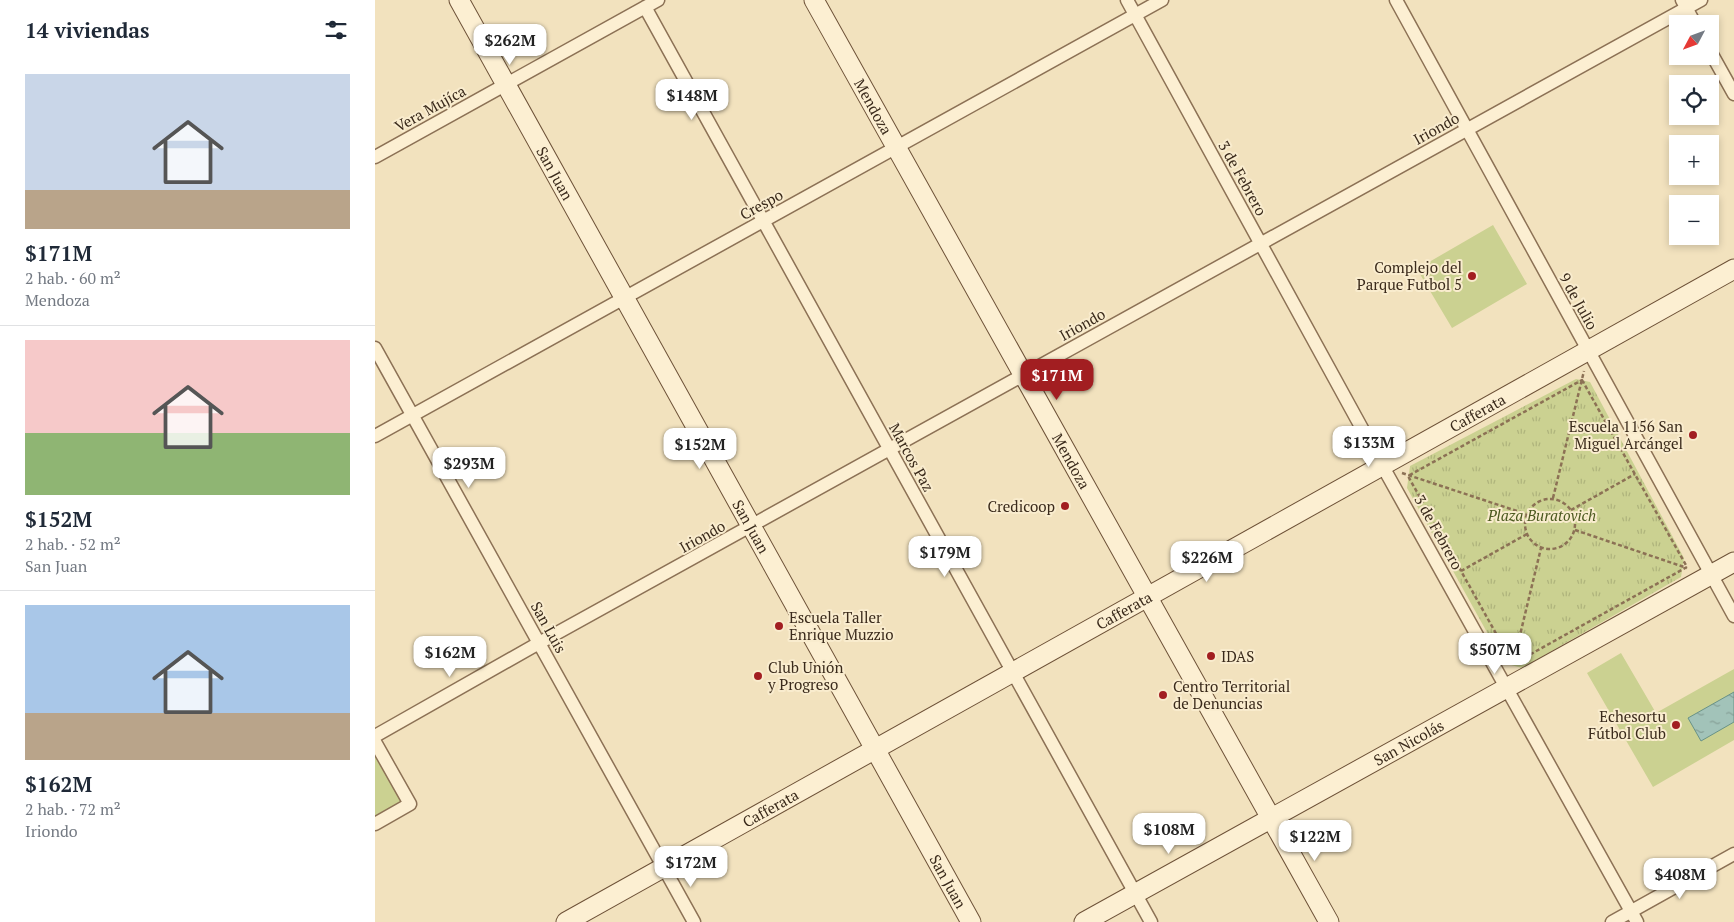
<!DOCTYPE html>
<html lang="es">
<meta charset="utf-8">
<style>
body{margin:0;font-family:"PT Serif",serif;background:#f6f6f7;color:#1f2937;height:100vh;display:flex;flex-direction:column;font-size:19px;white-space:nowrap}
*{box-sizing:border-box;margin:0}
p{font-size:16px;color:#747a83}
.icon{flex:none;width:28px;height:28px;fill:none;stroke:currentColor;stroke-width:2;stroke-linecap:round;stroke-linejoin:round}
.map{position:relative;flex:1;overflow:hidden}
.panel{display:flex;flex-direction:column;background:#fff;width:375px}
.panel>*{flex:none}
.needle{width:32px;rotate:229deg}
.fabs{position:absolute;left:1294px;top:15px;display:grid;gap:10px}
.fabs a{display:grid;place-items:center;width:50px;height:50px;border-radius:0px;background:#fff;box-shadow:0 2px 8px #0003;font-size:25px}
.price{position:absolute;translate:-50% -42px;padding:0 11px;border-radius:10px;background:#fff;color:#222;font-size:16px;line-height:32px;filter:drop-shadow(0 1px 2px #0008)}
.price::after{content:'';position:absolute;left:50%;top:30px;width:15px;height:11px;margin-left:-8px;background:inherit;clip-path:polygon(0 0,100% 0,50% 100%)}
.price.on{background:#a21e21;color:#fff}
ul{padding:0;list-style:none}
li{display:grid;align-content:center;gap:10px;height:265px;padding:0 25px}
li+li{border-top:1px solid #e0e1e3}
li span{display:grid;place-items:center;height:155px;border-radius:0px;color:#555}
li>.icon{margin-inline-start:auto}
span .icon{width:90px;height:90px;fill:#fffc;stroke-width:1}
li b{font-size:21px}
h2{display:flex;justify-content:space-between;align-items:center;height:60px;padding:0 25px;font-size:21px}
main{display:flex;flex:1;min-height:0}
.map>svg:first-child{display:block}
</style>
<main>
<section class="panel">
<h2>14 viviendas<svg class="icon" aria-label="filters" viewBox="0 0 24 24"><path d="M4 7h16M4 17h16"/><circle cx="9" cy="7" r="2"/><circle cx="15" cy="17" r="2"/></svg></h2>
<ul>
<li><span style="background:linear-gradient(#c9d6e8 75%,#b9a48a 0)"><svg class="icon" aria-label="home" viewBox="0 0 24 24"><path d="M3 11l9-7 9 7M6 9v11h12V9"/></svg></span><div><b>$171M</b><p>2 hab. · 60 m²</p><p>Mendoza</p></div></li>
<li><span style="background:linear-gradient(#f6c9c9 60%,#8fb573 0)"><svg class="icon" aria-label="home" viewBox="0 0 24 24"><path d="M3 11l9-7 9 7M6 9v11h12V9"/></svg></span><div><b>$152M</b><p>2 hab. · 52 m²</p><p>San Juan</p></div></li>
<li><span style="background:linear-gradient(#a9c7e8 70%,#b9a48a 0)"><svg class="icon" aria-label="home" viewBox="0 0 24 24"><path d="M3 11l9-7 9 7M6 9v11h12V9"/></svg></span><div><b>$162M</b><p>2 hab. · 72 m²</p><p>Iriondo</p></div></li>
</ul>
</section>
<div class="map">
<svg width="1359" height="922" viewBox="0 0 1359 922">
<defs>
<pattern id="park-tufts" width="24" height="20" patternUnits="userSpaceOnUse" patternTransform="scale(1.25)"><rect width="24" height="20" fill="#cbd191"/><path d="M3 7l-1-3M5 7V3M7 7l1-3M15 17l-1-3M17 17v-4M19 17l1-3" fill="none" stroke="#afb47c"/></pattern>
<pattern id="water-ripples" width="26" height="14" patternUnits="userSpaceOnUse" patternTransform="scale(1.25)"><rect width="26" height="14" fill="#a2c3b9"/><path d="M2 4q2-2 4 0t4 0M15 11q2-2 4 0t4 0" fill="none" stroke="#859f96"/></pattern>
</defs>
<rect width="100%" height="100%" fill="#f2e2be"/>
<path fill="url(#park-tufts)" d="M1201 379 1215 382 1309 558 1306 577 1147 668 1129 663 1032 488 1035 466Z"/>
<path fill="#cbd191" d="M1118 225 1152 284 1077 328 1042 269Z
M1246 653 1281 713 1359 669V740L1278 787 1212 673Z
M0 742 35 804 0 824Z"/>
<path fill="url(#water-ripples)" stroke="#689287" d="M1359 692V722L1326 741 1313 718Z"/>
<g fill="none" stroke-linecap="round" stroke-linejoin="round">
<defs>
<path id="street" d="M752 0 1007 465 1262 922
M1021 0 1359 616
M1307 0 1320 24
M270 7 776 922
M1335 51 1359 94
M0 157 283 0
M0 348 319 922
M0 436 787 0
M0 736 164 643 1326 0
M0 742 35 804 0 824
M1237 922 1359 854"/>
<g id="secondary">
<path id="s1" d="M84 0 596 922"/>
<path id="s2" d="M439 0 954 922"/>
<path id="s3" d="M191 922 1359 269"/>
<path id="s4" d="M709 922 1359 562"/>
</g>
</defs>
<use href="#street" stroke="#8c7155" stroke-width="15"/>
<use href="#secondary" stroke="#6e5238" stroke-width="21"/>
<path stroke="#8c7155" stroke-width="2.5" stroke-dasharray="4 2.5" stroke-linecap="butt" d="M1207 380 1312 567 1138 664 1033 476Z
M1027 473 1151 514
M1178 498 1209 371
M1150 524a25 25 0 1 1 50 0a25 25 0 1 1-50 0Z
M1196 510 1260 474
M1200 530 1312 568
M1086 571 1152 534
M1138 664 1166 548"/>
<use href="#street" stroke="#fcefd2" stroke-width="12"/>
<use href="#secondary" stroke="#fcefd2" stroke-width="19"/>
</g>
<g fill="#a21e21" stroke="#f9ecce" stroke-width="2">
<circle cx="1097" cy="276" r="5"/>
<circle cx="1318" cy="435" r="5"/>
<circle cx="690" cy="506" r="5"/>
<circle cx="404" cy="626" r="5"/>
<circle cx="836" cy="656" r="5"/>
<circle cx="383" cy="676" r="5"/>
<circle cx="788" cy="695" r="5"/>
<circle cx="1301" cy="725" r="5"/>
</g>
<g text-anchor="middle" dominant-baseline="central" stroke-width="4" stroke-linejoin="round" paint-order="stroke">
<g font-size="15" fill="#3a2a1b" stroke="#f9ecce">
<text stroke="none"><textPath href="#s2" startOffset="122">Mendoza</textPath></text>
<text transform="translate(55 108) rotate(-29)">Vera Mujíca</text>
<text transform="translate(1061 128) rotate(-29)">Iriondo</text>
<text stroke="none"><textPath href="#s1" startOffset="198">San Juan</textPath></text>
<text transform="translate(868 178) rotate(61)">3 de Febrero</text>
<text transform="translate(386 204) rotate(-29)">Crespo</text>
<text transform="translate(1204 301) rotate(61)">9 de Julio</text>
<text transform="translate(707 324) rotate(-29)">Iriondo</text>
<text stroke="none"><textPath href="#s3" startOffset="1044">Cafferata</textPath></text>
<text transform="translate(537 457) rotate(61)">Marcos Paz</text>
<text stroke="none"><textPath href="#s2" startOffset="528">Mendoza</textPath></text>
<text stroke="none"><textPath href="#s1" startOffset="602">San Juan</textPath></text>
<text transform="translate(1064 532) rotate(61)">3 de Febrero</text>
<text transform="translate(327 536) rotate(-29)">Iriondo</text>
<text stroke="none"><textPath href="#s3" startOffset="639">Cafferata</textPath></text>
<text transform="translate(174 627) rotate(61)">San Luis</text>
<text stroke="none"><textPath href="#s4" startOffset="371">San Nicolás</textPath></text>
<text stroke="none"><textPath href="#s3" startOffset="234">Cafferata</textPath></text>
<text stroke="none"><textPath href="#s1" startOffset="1008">San Juan</textPath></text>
</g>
<g font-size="15" fill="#3a2a1b" stroke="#f9ecce" text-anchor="end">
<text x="1087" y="267">Complejo del<tspan x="1087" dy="17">Parque Futbol 5</tspan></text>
<text x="1308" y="426">Escuela 1156 San<tspan x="1308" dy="17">Miguel Arcángel</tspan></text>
<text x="680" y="506">Credicoop</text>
<text x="414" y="617" text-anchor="start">Escuela Taller<tspan x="414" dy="17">Enrique Muzzio</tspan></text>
<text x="846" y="656" text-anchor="start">IDAS</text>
<text x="393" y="667" text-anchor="start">Club Unión<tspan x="393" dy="17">y Progreso</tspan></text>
<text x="798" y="686" text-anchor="start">Centro Territorial<tspan x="798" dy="17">de Denuncias</tspan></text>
<text x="1291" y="716">Echesortu<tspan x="1291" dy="17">Fútbol Club</tspan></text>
</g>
<g font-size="15" font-style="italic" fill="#4b591f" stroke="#f9ecce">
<text x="1167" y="515">Plaza Buratovich</text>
</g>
</g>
</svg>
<div class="fabs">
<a><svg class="needle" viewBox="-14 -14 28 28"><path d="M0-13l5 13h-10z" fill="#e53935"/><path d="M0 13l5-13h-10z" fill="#747a83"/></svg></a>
<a><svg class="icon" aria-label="locate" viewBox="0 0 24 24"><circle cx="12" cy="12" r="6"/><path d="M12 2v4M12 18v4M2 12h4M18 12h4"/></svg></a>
<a>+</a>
<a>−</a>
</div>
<b class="price" style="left:135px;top:66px">$262M</b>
<b class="price" style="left:317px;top:121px">$148M</b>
<b class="price on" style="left:682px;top:401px">$171M</b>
<b class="price" style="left:994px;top:468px">$133M</b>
<b class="price" style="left:325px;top:470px">$152M</b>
<b class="price" style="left:94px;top:489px">$293M</b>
<b class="price" style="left:570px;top:578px">$179M</b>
<b class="price" style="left:832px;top:583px">$226M</b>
<b class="price" style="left:1120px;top:675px">$507M</b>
<b class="price" style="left:75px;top:678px">$162M</b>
<b class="price" style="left:794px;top:855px">$108M</b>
<b class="price" style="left:940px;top:862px">$122M</b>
<b class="price" style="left:316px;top:888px">$172M</b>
<b class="price" style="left:1305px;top:900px">$408M</b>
</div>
</main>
